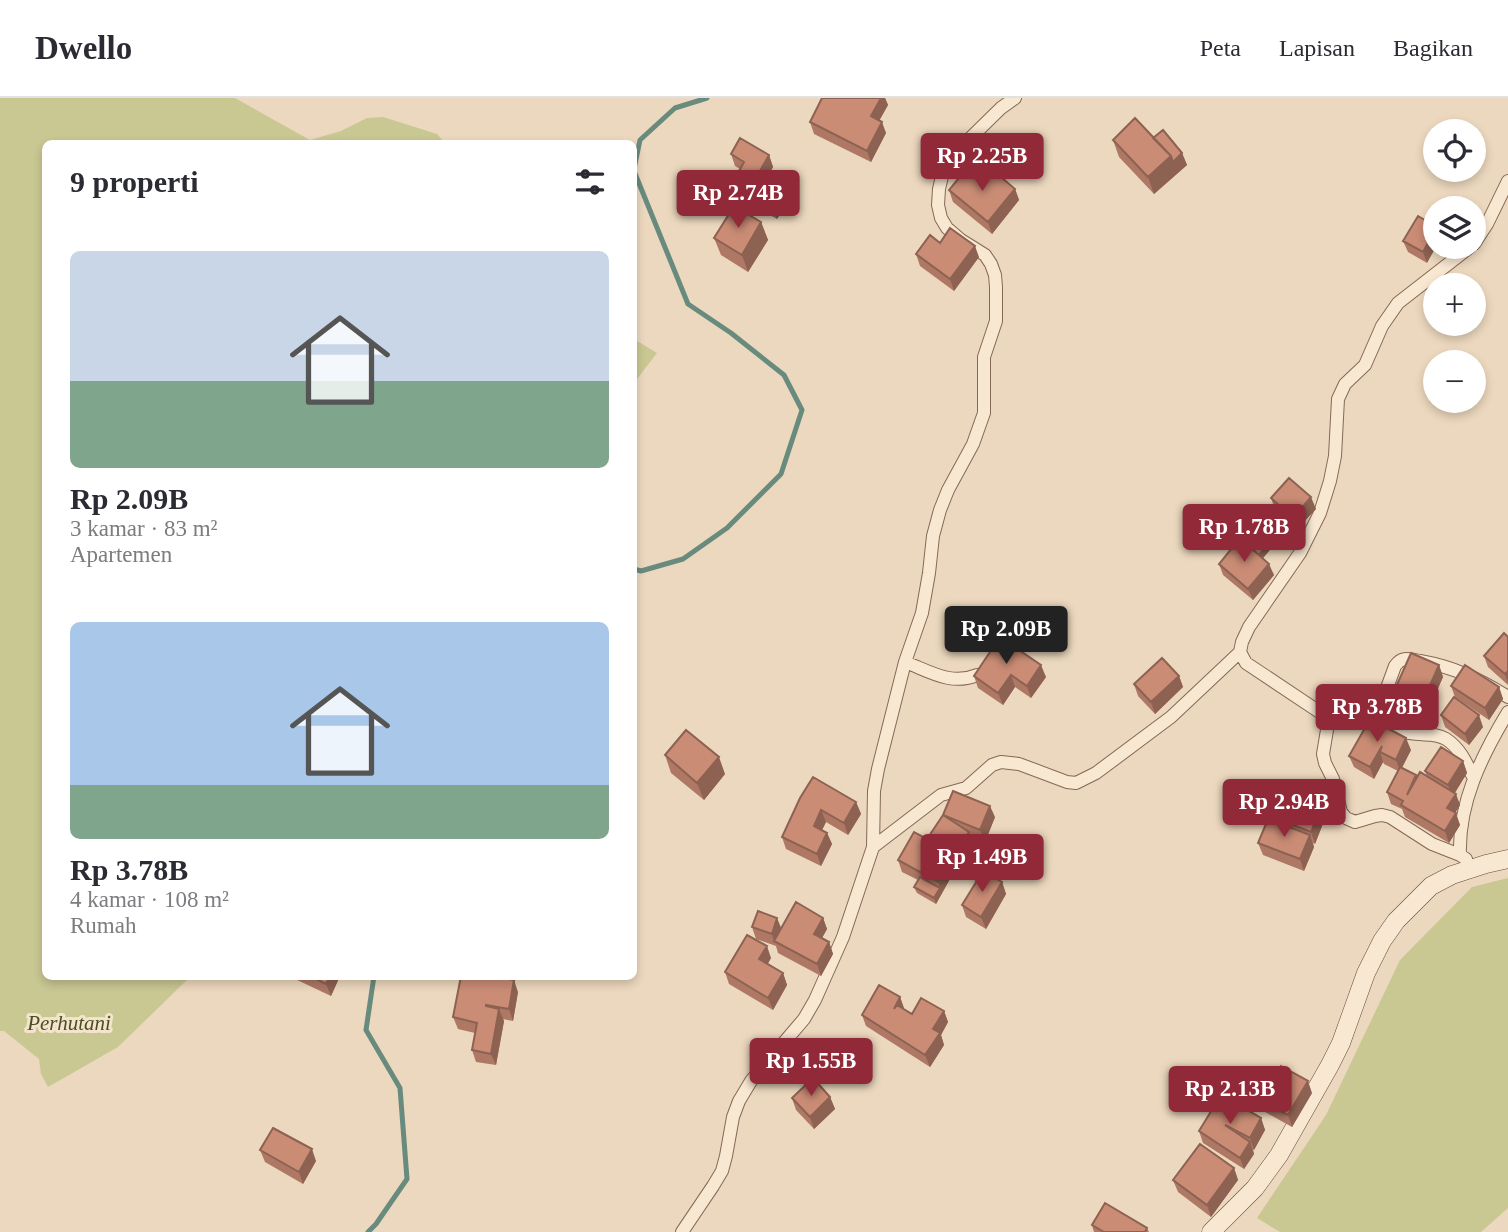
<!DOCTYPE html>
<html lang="id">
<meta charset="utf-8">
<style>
body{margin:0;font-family:Georgia,serif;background:#f7f7f7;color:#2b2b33;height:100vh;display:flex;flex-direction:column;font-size:26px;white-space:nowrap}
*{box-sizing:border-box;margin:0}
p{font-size:23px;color:#7c7c81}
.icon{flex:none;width:38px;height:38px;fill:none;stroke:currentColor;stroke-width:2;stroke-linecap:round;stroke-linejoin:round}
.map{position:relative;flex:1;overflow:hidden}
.side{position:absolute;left:42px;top:42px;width:595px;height:840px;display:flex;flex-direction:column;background:#fff;border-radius:10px;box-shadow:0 4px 10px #0003}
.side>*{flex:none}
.fabs{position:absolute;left:1423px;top:21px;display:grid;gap:14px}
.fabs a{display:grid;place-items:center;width:63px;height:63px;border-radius:50%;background:#fff;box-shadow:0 4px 10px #0003;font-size:35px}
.price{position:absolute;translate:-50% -60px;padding:0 16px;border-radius:7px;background:#912938;color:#fff;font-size:23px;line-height:46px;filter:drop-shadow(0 2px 4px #0008)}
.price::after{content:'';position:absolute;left:50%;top:42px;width:21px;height:16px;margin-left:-10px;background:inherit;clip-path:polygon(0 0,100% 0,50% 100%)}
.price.active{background:#222;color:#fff}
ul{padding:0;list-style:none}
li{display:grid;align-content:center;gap:14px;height:371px;padding:0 28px}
li span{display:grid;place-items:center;height:217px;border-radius:10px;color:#555}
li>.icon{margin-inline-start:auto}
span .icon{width:126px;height:126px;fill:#fffc;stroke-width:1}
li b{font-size:30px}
h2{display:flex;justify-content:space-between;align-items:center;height:84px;padding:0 28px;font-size:30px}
header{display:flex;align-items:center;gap:42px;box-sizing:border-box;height:98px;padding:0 35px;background:#fff;border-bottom:2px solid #e1e1e2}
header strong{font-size:33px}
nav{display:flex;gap:38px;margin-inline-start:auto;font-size:24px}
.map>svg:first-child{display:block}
</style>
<header>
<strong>Dwello</strong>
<nav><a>Peta</a><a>Lapisan</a><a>Bagikan</a></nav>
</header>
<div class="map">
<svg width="1508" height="1134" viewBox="0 0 1508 1134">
<rect width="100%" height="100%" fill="#ecd8be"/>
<path fill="#c9c893" d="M0 0H235L310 42 341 33 367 20 383 19 437 36 445 45 46 46V878L190 879 118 949 48 989 41 976 39 961 4 933H0Z
M634 241 657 255 634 285Z
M1508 780V1110L1481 1134H1280L1257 1120 1326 1017 1400 862 1472 789Z"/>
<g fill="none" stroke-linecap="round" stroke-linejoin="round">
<path stroke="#698b7e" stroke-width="5" d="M634 71 640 42 675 10 707 0
M634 73 688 206 731 235 784 277 802 312 781 376 727 430 683 461 641 473 634 471
M368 1134 376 1126 407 1081 400 990 366 932 374 878"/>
<defs>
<path id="street" d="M1474 146 1487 126 1508 83
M905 564C929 573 951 588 977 577
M1321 615C1343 611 1359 612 1379 622 1389 627 1398 633 1409 635 1423 638 1434 634 1446 641 1461 651 1467 666 1474 681
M1376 620 1395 568C1402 558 1409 561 1420 563 1454 569 1479 581 1508 599
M873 749 941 697 966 690 992 667 1001 664 1019 666 1067 684 1076 685 1096 675 1171 619 1240 554
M1460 757 1432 746 1390 719 1382 717 1375 718 1355 724 1346 720 1341 714 1333 681 1325 665 1323 656 1328 626 1321 615 1246 565 1240 554 1242 544 1249 529 1300 455 1320 415 1330 383 1335 358 1338 301 1345 286 1365 267 1382 228 1398 205 1470 149
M1466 761 1460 757C1458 705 1482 657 1508 614
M682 1134 713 1088 722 1073 726 1058 733 1019 739 1003 751 983 804 921 815 902 843 839 873 749 874 693 878 671 905 564 922 515 929 475 933 438 940 412 948 392 973 346 984 315V259L996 223V189L995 177 991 166 985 157 961 142 947 130 941 120 938 107 939 91 943 74 951 59 1001 10 1015 0"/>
<path id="secondary" d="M1211 1134 1255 1090 1279 1057 1330 967 1341 945 1366 875 1382 843 1396 823 1431 788 1452 777 1486 766 1508 761"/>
</defs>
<use href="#street" stroke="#846957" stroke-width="14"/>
<use href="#secondary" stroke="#654a3b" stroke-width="19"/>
<use href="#street" stroke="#f8e7d1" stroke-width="12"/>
<use href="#secondary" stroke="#f8e7d1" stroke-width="18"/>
</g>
<path fill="#ae7865" d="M822 0H885L888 7 879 23 886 35 871 64 814 36 810 24Z
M1153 40 1182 55 1187 67 1154 96 1119 59 1113 42Z
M731 56 769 57 773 69 769 77 786 87 790 99 777 121 736 98 731 87 740 71 735 68Z
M985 85 1015 91 1019 102 992 136 953 104 949 92Z
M1418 118 1427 165 1408 154 1403 143Z
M761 124 768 142 748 174 721 157 714 140Z
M940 145 979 159 954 193 920 168 916 156Z
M1271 400 1316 411 1297 431 1275 412Z
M1248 431 1282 437 1263 460 1274 477 1253 502 1223 477 1219 466 1244 444 1250 437Z
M1000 539 1046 579 1031 600 1015 589 1003 607 978 590 974 578Z
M1508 539V587L1488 569 1484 558Z
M1439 567 1443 579 1420 631 1392 619 1388 607Z
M1179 578 1183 589 1155 616 1138 598 1134 586Z
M1451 588 1499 589 1503 601 1489 622 1455 599Z
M1441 617 1483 629 1469 647 1445 629Z
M1411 652 1402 670 1417 680 1427 679 1425 673 1463 663 1467 675 1455 695 1460 707 1455 715 1460 727 1449 745 1405 719 1402 711 1391 706 1387 694 1398 673 1384 666 1383 664 1374 681 1354 669 1349 658Z
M665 657 725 676 704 702 671 675Z
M1325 698 1329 710 1315 746 1313 745 1314 749 1304 773 1263 757 1258 745 1282 726 1280 722Z
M800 700 856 704 861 716 848 737 826 724 822 732 827 735 832 746 821 768 786 751 782 739Z
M943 717 995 719 985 744 970 738 973 746 956 770 936 806 917 795 914 789 918 782 902 774 898 762 927 741Z
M1002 784 1006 796 986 831 966 819 962 807Z
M823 820 827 831 822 840 829 844 833 856 821 878 778 855 776 848 756 841 752 829 781 830Z
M771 860 767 866 783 875 787 887 773 912 729 886 725 874Z
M294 878H340L331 898 295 881Z
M518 894 513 923 503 921 504 923 496 967 476 964 472 952 475 935 458 931 453 919Z
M900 899 904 911 912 916 944 913 948 924 941 937 944 947 930 969 866 928 862 917Z
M1312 995 1292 1029 1265 1014 1261 1002Z
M830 999 835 1011 814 1031 796 1012 792 1000Z
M1261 1020 1265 1032 1254 1052 1253 1051 1254 1056 1244 1071 1203 1045 1199 1033Z
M260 1052 316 1063 303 1086 265 1064Z
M1234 1070 1238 1082 1211 1119 1178 1094 1173 1082Z
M1092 1127 1147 1130 1149 1134H1094Z"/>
<path fill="#8d6252" d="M881 0H885L888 7 875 30 871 18Z
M882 24 886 35 871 64 867 53Z
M1182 55 1187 67 1154 96 1148 79 1171 58Z
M769 57 773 69 764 84 760 73Z
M786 87 790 99 777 121 773 110Z
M1015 91 1019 102 992 136 988 124Z
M761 124 768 142 748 174 742 157Z
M1435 132V149H1436L1427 165 1423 154Z
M975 148 979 159 954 193 950 181Z
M1311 399 1316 411 1297 431 1293 420Z
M1278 425 1282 437 1259 465 1257 459 1265 449 1263 444Z
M1269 466 1274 477 1253 502 1248 491Z
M1041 567 1046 579 1031 600 1027 588Z
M1439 567 1443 579 1420 631 1416 619Z
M1508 573V585L1505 576Z
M1011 577 1015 589 1003 607 998 595Z
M1179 578 1183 589 1155 616 1151 604Z
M1499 589 1503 601 1489 622 1485 610Z
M1479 617 1483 629 1469 647 1465 636Z
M1406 640 1411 652 1400 673 1396 662Z
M1382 648 1380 654 1383 664 1374 681 1370 669Z
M719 659 725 676 704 702 697 685Z
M1463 663 1467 675 1452 699 1448 687Z
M1456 696 1460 707 1451 722 1447 710Z
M1325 698 1329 710 1315 746 1311 734Z
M856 704 861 716 848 737 844 725Z
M990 708 995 719 985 744 980 732Z
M821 712 826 724 818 740 814 728Z
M1456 715 1460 727 1449 745 1445 733Z
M969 734 973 746 956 770 936 806 934 800 940 790 938 784 952 758Z
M827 735 832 746 821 768 817 756Z
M1310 737 1314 749 1304 773 1300 761Z
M1002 784 1006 796 986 831 981 819Z
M777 820 782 832 774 843 772 836Z
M823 820 827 831 818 847 814 836Z
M829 844 833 856 821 878 817 866Z
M767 848 771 860 764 873 759 861Z
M783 875 787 887 773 912 768 900Z
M330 878H340L331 898 326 886Z
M514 882 518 894 513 923 509 911Z
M900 899 904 910 898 923 894 911Z
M499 911 504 923 496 967 491 956Z
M944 913 948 924 941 937 944 947 930 969 925 957 933 931Z
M1308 983 1312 995 1292 1029 1288 1017Z
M830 999 835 1011 814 1031 810 1019Z
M1261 1020 1265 1032 1254 1052 1250 1040Z
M1250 1044 1254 1056 1244 1071 1240 1060Z
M312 1051 316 1063 303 1086 299 1074Z
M1234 1070 1238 1082 1211 1119 1207 1107Z"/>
<path fill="#ca8c75" stroke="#8d6252" stroke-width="2" d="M822 0H881L871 18 882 24 867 53 810 24Z
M1135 20 1171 58 1148 79 1113 42Z
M1163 32 1182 55 1173 64 1171 58 1153 40Z
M740 40 769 57 760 73 786 87 773 110 731 87 744 64 731 56Z
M967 70 985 85 994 73 1015 91 988 124 949 92Z
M734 108 761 124 742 157 714 140Z
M1418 118 1435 128V132L1423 154 1403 143Z
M950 130 975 148 950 181 916 156 930 137 940 145Z
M1289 380 1311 399 1293 420 1271 400Z
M1263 413 1278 425 1263 444 1248 431Z
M1250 437 1265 449 1259 457 1244 444Z
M1240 440 1269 466 1248 491 1219 466Z
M1504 535 1508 539V573L1505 576 1484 558Z
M1000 539 1041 567 1027 588 1011 577 998 595 974 578Z
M1411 555 1439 567 1416 619 1388 607Z
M1162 560 1179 578 1151 604 1134 586Z
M1465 567 1499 589 1485 610 1451 588Z
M1454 599 1479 617 1465 636 1441 617Z
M1370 621 1406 640 1396 662 1380 654 1382 648 1370 669 1349 658Z
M686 632 719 659 697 685 665 657Z
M1441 649 1463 663 1448 687 1425 673Z
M1400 669 1416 677 1407 697 1420 674 1456 696 1447 710 1456 715 1445 733 1401 707 1403 703 1387 694Z
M813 679 856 704 844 725 821 712 814 728 827 735 817 756 782 739 800 700Z
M1295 686 1325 698 1311 734 1280 722Z
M953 693 990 708 980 732 943 717 969 734 952 758 938 784 898 762 914 734 927 741 943 717Z
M1268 721 1310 737 1300 761 1258 745Z
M983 773 1002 784 981 819 962 807Z
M920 779 940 790 934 800 914 789Z
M796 804 823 820 814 836 829 844 817 866 774 843Z
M758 813 777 820 772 836 752 829Z
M747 837 767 848 759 861 783 875 768 900 725 874Z
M310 878H330L326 886Z
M461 878H495L514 882 509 911 486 907V908L499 911 491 956 472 952 477 925 453 919Z
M879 887 900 899 894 911 897 907 912 916 921 900 944 913 933 931 940 935 925 957 862 917Z
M1281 968 1308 983 1288 1017 1261 1002Z
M813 980 830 999 810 1019 792 1000Z
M1221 997 1261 1020 1250 1040 1225 1027 1250 1044 1240 1060 1199 1033Z
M273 1030 312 1051 299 1074 260 1052Z
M1200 1046 1234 1070 1207 1107 1173 1082Z
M1105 1105 1147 1130 1145 1134H1104L1092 1127Z"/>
<g text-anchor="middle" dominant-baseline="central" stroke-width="6" stroke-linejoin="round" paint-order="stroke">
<g font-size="21" font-style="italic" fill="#4a4f23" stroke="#f4e4cd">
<text x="69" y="925">Perhutani</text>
</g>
</g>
</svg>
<div class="fabs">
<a><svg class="icon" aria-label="locate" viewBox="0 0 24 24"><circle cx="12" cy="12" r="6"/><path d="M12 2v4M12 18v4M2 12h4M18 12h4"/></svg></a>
<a><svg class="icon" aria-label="layers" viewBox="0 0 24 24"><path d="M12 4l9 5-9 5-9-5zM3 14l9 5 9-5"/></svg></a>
<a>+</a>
<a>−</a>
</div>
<b class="price" style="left:982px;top:95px">Rp 2.25B</b>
<b class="price" style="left:738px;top:132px">Rp 2.74B</b>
<b class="price" style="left:1244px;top:466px">Rp 1.78B</b>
<b class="price active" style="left:1006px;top:568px">Rp 2.09B</b>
<b class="price" style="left:1377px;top:646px">Rp 3.78B</b>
<b class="price" style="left:1284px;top:741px">Rp 2.94B</b>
<b class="price" style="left:982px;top:796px">Rp 1.49B</b>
<b class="price" style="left:811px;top:1000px">Rp 1.55B</b>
<b class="price" style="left:1230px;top:1028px">Rp 2.13B</b>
<section class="side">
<h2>9 properti<svg class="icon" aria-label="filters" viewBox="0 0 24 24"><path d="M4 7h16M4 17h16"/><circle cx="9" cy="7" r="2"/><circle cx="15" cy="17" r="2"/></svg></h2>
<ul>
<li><span style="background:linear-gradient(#c9d6e8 60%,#7fa58c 0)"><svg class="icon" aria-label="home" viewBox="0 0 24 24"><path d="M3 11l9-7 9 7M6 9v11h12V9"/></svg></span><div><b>Rp 2.09B</b><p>3 kamar · 83 m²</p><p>Apartemen</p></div></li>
<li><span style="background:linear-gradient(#a9c7e8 75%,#7fa58c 0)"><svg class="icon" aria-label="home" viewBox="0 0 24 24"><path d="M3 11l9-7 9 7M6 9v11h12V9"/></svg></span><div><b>Rp 3.78B</b><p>4 kamar · 108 m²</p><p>Rumah</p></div></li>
</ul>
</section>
</div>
